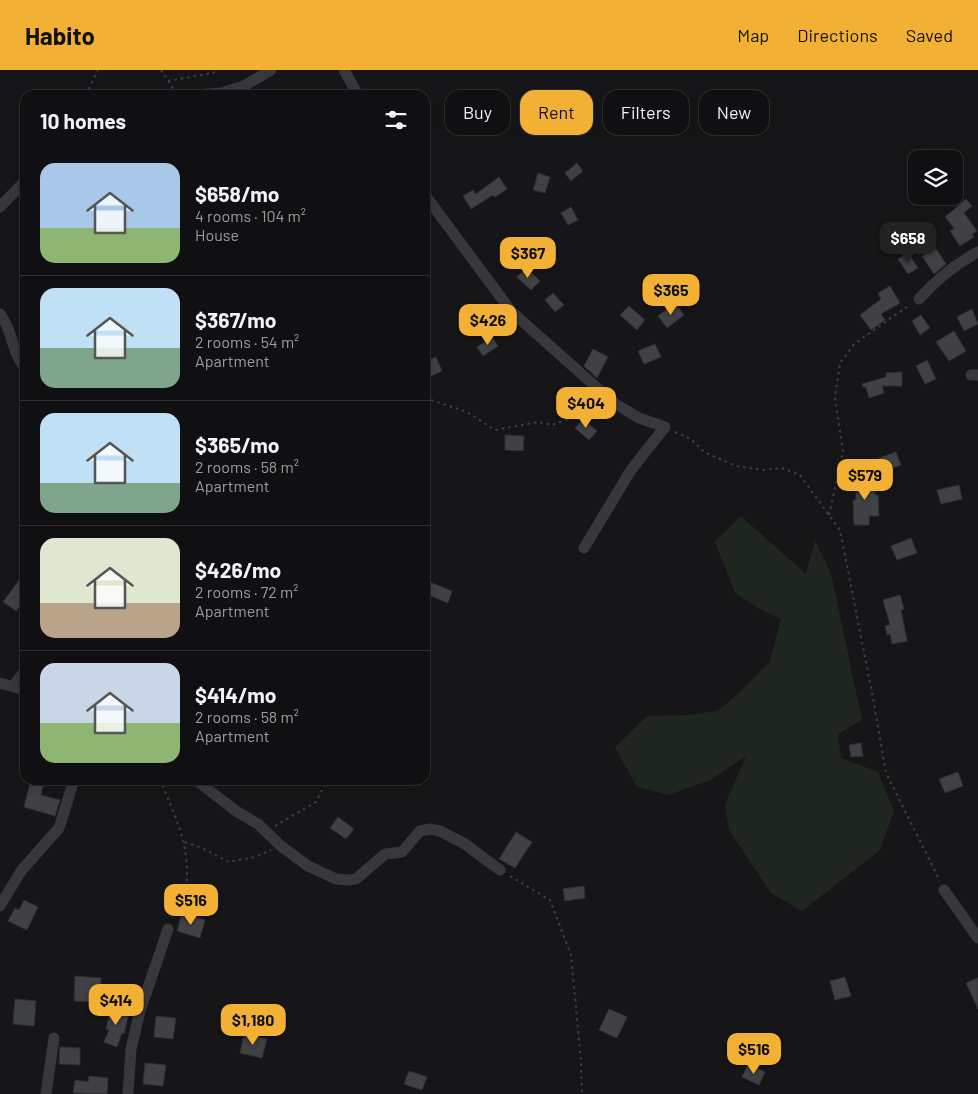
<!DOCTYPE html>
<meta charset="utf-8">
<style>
body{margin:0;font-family:Barlow,sans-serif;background:#19191b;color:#f1f3f6;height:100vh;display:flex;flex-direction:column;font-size:19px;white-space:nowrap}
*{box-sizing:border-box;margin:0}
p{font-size:16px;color:#9c9d9f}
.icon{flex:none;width:28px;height:28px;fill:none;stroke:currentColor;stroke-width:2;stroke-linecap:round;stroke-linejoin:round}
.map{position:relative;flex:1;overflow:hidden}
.details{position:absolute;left:20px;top:20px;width:410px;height:695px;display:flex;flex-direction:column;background:#101012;border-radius:15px;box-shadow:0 2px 12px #0003,0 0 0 1px #303032}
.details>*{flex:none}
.hud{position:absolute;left:445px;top:20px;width:458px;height:45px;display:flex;gap:10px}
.controls{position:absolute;left:908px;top:80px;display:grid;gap:10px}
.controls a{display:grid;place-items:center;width:55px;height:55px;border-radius:10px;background:#101012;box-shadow:0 2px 12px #0003,0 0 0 1px #303032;font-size:25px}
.price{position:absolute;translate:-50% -42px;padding:0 11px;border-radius:10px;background:#f2b134;color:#111;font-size:16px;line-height:32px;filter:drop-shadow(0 1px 2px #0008)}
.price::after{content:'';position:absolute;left:50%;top:30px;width:15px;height:11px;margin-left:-8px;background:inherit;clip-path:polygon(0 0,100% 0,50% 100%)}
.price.selected{background:#222;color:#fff}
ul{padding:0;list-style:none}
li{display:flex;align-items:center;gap:15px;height:125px;padding:0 20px}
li+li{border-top:1px solid #303032}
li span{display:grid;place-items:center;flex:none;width:140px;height:100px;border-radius:15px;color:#555}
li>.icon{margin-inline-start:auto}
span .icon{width:60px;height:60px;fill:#fffc;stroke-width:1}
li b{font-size:21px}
h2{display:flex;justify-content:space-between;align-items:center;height:60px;padding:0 20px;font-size:21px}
.chip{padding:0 18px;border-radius:15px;background:#101012;box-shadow:0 2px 12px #0003,0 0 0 1px #303032;font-size:18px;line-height:45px}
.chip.selected{background:#f2b134;color:#111}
header{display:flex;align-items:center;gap:30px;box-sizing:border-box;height:70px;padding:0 25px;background:#f2b134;color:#111}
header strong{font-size:24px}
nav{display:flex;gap:28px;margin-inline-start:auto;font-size:18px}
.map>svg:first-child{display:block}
</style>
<header>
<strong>Habito</strong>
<nav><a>Map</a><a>Directions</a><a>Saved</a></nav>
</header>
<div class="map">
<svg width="978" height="1024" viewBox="0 0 978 1024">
<rect width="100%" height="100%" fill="#161618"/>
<path fill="#1e261f" d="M741 446 806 504 815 471 831 503 862 650 838 664 841 688 878 702 894 741 880 780 802 841 771 823 729 760 725 735 746 686 711 710 668 725 637 717 615 677 647 646 688 645 717 641 737 625 770 591 781 549 758 538 735 523 715 472Z"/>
<path fill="#404145" stroke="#303034" d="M577 93 583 101 571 111 565 103Z
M538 103 550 107 545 123 533 120Z
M499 107 507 119 495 127 493 125 471 139 463 126 473 120 476 124Z
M966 129 972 136 964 143 977 161 972 164 974 167 960 176 950 161 954 158 945 147Z
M571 137 578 150 568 155 561 143Z
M935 177 946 194 934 204 922 186Z
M908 183 918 198 908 204 898 189Z
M526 198 540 211 531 220 517 207Z
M890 216 900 233 881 244 885 250 871 260 860 245 881 229 878 223Z
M553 223 564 235 555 242 545 230Z
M675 233 684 245 667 258 658 246Z
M629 236 645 250 637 260 620 245Z
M972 239 978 254 964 261 957 247Z
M921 245 930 258 920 265 912 251Z
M954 261 966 281 949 291 936 272Z
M492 267 498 276 483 286 477 277Z
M655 274 661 287 644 294 638 281Z
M593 279 608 287 597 308 584 296Z
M436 287 442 301 431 306 425 291Z
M927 290 936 309 925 314 916 296Z
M902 302V316H882L884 323 869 328 866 317H863L862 314 886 307V303Z
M583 349 597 361 589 370 575 358Z
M505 365 524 366 523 381 505 380Z
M896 382 901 395 884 401 879 388Z
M856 408H875V425H878L879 446H869V455H854L853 430H856Z
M959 415 962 429 941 434 937 420Z
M911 468 917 483 897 490 891 476Z
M25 502V529L16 541 3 532Z
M430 512 452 521 448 533 426 524Z
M900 525 904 539 901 540 907 571 892 574 890 564 887 565 885 556 890 555 883 530Z
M861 673 863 686 851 687 849 675Z
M958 702 963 716 945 723 939 709Z
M31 710H44L41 725 60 730 55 746 24 737Z
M338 747 354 759 346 769 330 758Z
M516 762 532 772 515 798 499 789Z
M584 816 585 828 565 831 563 819Z
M24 830 38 837 27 860 8 851 15 838 19 840Z
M182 843 205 850 200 868 177 861Z
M75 906 101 908 100 932 74 931Z
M845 907 851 926 835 930 830 911Z
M978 908V939L966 913Z
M15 929 36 931 34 956 13 954Z
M111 938 129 943 124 964 122 963 117 977 104 972 109 960 106 959Z
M609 939 627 947 617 968 599 960Z
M156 946 176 948 173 969 154 967Z
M244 964 267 969 262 988 240 983Z
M60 977 80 978V995L59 994Z
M145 993 166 995 163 1016 143 1014Z
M748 994 765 1002 759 1015 742 1007Z
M409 1001 427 1007 422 1020 404 1014Z
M89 1006 108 1008 107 1024 73 1023 75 1010 88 1012Z"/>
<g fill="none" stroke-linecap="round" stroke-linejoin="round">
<path stroke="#3d3f44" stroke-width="2" stroke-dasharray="2.5 4" stroke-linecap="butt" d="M161 0 177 25
M168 11 213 3 218 0
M86 25 98 0
M425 163 433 153
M425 328 467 342 495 360 538 352 552 355 603 337
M675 362 691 369 704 382 736 396 763 400 782 398 800 405 840 460 873 628 886 703 940 811
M829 445 843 382 835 327 840 293 854 274 911 234
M159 710 162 714C176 748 193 783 185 821 183 830 174 839 171 848
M275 756 316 732 327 710
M185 772 202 778 229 792 255 787 271 780
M510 806 550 830 571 885 581 991 582 1024"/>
<path stroke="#37383d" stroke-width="11" d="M344 0 358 25
M196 25 221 23 244 16 271 0
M425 125 511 241 614 333 639 348 665 357 631 400 584 478
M0 137 25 111
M919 229C937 209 955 194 978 182
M0 244C13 260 11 282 25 298
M971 305H978
M0 613 25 620
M13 616 25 601
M196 710 236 741 258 754 281 776 308 796 336 809 348 810 356 809 385 784 402 782 420 761 430 759 440 761 465 774 500 800
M944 820 978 868
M0 836 21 801 59 758 74 710
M46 1024 54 968
M128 1024 131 979 140 941 168 859"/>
</g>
</svg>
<div class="controls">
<a><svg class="icon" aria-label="layers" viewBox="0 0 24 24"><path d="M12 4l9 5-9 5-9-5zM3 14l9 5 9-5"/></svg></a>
</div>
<b class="price selected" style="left:908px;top:194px">$658</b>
<b class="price" style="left:528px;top:209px">$367</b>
<b class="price" style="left:671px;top:246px">$365</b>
<b class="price" style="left:488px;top:276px">$426</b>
<b class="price" style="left:586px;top:359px">$404</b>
<b class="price" style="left:865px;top:431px">$579</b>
<b class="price" style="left:191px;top:856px">$516</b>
<b class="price" style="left:116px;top:956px">$414</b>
<b class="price" style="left:253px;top:976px">$1,180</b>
<b class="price" style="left:754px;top:1005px">$516</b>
<div class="hud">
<a class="chip">Buy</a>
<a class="chip selected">Rent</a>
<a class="chip">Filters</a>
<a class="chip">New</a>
</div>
<section class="details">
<h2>10 homes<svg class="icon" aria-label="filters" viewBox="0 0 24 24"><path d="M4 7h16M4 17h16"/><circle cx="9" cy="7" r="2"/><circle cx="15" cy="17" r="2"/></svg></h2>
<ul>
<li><span style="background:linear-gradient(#a9c7e8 65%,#8fb573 0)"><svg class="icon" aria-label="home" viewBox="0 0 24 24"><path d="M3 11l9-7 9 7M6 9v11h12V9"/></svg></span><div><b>$658/mo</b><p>4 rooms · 104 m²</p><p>House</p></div></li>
<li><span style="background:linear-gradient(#bfe0f5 60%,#7fa58c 0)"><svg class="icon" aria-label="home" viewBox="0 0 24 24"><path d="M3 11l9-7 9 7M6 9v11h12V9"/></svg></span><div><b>$367/mo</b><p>2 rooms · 54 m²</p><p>Apartment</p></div></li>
<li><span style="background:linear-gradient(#bfe0f5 70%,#7fa58c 0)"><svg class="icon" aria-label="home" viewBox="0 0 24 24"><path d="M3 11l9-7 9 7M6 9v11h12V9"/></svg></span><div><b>$365/mo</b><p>2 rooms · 58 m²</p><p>Apartment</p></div></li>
<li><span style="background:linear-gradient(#dfe7d0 65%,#b9a48a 0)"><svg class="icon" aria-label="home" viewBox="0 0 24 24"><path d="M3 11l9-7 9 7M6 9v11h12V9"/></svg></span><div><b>$426/mo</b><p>2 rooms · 72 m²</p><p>Apartment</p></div></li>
<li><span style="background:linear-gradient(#c9d6e8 60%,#8fb573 0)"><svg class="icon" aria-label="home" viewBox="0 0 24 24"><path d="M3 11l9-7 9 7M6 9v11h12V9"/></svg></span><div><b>$414/mo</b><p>2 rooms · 58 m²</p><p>Apartment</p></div></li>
</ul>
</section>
</div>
